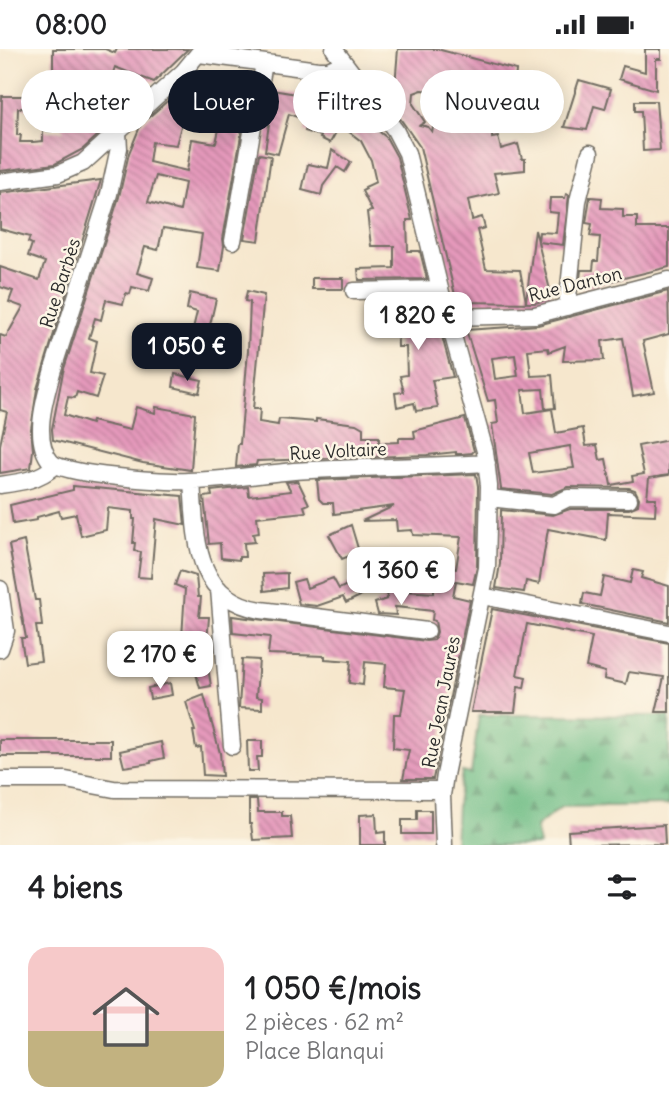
<!DOCTYPE html>
<html lang="fr">
<meta charset="utf-8">
<style>
body{margin:0;font-family:Delius,sans-serif;background:#f6f6f6;color:#202124;height:100vh;display:flex;flex-direction:column;font-size:26px;white-space:nowrap}
*{box-sizing:border-box;margin:0}
p{font-size:23px;color:#757577}
.icon{flex:none;width:38px;height:38px;fill:none;stroke:currentColor;stroke-width:2;stroke-linecap:round;stroke-linejoin:round}
.map{position:relative;height:796px;overflow:hidden}
.side{display:flex;flex-direction:column;background:#fff;flex:1}
.side>*{flex:none}
.guide{position:absolute;left:21px;top:21px;width:628px;height:63px;display:flex;gap:14px}
.price{position:absolute;translate:-50% -60px;padding:0 16px;border-radius:14px;background:#fff;color:#222;font-size:23px;line-height:46px;filter:drop-shadow(0 2px 4px #0008)}
.price::after{content:'';position:absolute;left:50%;top:42px;width:21px;height:16px;margin-left:-10px;background:inherit;clip-path:polygon(0 0,100% 0,50% 100%)}
.price.current{background:#111827;color:#fff}
ul{padding:0;list-style:none}
li{display:flex;align-items:center;gap:21px;height:175px;padding:0 28px}
li+li{border-top:2px solid #e0e0e0}
li span{display:grid;place-items:center;flex:none;width:196px;height:140px;border-radius:21px;color:#555}
li>.icon{margin-inline-start:auto}
span .icon{width:84px;height:84px;fill:#fffc;stroke-width:1}
li b{font-size:30px}
h2{display:flex;justify-content:space-between;align-items:center;height:84px;padding:0 28px;font-size:30px}
.pill{padding:0 24px;border-radius:32px;background:#fff;box-shadow:0 4px 18px #0003;font-size:24px;line-height:63px}
.pill.current{background:#111827;color:#fff}
.status{display:flex;justify-content:space-between;align-items:center;height:49px;padding:0 35px;background:#fff;direction:ltr}
.status svg{height:19px;fill:currentColor}
.map>svg:first-child{display:block}
</style>
<div class="status"><b>08:00</b><svg viewBox="0 0 49 12"><path d="M0 12V9h3v3zM5 12V6h3v6zM10 12V3h3v9zM15 12V0h3v12zM26 1h20v11H26zM47 4h2v5h-2z"/></svg></div>
<div class="map">
<svg width="669" height="796" viewBox="0 0 669 796">
<defs>
<pattern id="forest-firs" width="22" height="20" patternUnits="userSpaceOnUse" patternTransform="scale(1.75)"><rect width="22" height="20" fill="#70bd86"/><path d="M5 1l3.5 6h-7zM16 11l3.5 6h-7z" fill="#5c9a6e"/></pattern>
<pattern id="building-back-hatch" width="6" height="6" patternUnits="userSpaceOnUse" patternTransform="scale(1.75)"><rect width="6" height="6" fill="#e599bb"/><path d="M-1 5l2 2M0 0l6 6M5-1l2 2" fill="none" stroke="#ba7d98"/></pattern>
</defs>
<rect width="100%" height="100%" fill="#fcf5e5"/>
<filter id="ink" filterUnits="userSpaceOnUse"><feTurbulence type="fractalNoise" baseFrequency=".0143" numOctaves="2"/><feDisplacementMap in="SourceGraphic" scale="14" xChannelSelector="R" yChannelSelector="G"/><feConvolveMatrix kernelMatrix="1 2 1 2 8 2 1 2 1" color-interpolation-filters="sRGB"/></filter>
<filter id="wash" filterUnits="userSpaceOnUse"><feTurbulence type="fractalNoise" baseFrequency=".00686" numOctaves="4" result="noise"/><feDisplacementMap in="SourceGraphic" scale="28" xChannelSelector="R" yChannelSelector="G"/><feGaussianBlur stdDeviation="1.57" result="paint"/><feColorMatrix in="noise" values="0 0 0 0 0 0 0 0 0 0 0 0 0 0 0 0 0 1.4 0 .05"/><feComposite in="paint" operator="in"/></filter>
<g filter="url(#wash)">
<rect width="100%" height="100%" fill="#f6e7cd"/>
<path fill="url(#forest-firs)" stroke="#4e7458" stroke-width="2" d="M479 666 669 667V756L561 758 536 778 539 796H455L457 755 462 723 471 725Z"/>
<g id="blocks">
<path fill="url(#building-back-hatch)" fill-rule="evenodd" d="M53 0H105L115 4 117 0H188L154 33 115 18 108 39 133 42 131 56 83 100 55 115 0 122 2 47H53ZM18 59 78 60 58 73 64 82H43V92L33 93H20L21 86H17Z
M398 0H437L516 21 514 47 477 44 478 68 480 83 492 84V89L498 88 501 100 518 95 522 110H525V121L494 124 499 144 468 151 472 171 482 168 485 179 477 181 486 220 520 221 526 253 535 181 538 192 539 183 556 184 558 164 549 163 550 149H565L566 145 569 146 563 196 538 193 552 249 535 254 458 253 456 250 420 98 383 45 395 37ZM422 41 435 42 433 69 456 58 470 85 433 78 432 83 428 78 420 76 425 73 413 55 414 44Z
M645 0H661V10H656V41L619 30 623 17 645 23Z
M194 26 193 32 249 38 247 51 189 44V47L177 43Z
M579 31 611 40 605 60 594 57 587 81 564 78Z
M272 41 315 48 338 55 350 60 386 88 397 108 412 171H407L408 202H420L427 230 359 231 358 220 394 219V197H371L367 163 372 162 362 142 366 140 365 138 376 133 371 111 361 92 340 76 330 94 320 89 321 87 305 82 308 72 289 65 278 105 265 102 269 75 264 74Z
M172 48 188 50 176 96 152 93 149 113 187 122 192 90 216 94 221 71 243 75 223 190 224 197 220 222 197 219 202 185 163 179 158 201 145 198 137 224 153 229 149 242 132 238 130 245 126 244 123 255 106 251 101 271 95 269 89 289 97 292 90 324 103 327 96 349 77 343 75 349 68 348 64 366 91 375 92 372 130 381 136 358 155 364 156 358 195 365 191 421 143 414 53 391 52 380 63 323 119 148 129 104 141 75ZM156 127 185 134 180 162 148 153Z
M635 52H656L660 101 643 102 641 62H635Z
M332 101 351 113 345 123 337 118 323 137 321 146 302 141 308 115 328 119Z
M259 105 271 107 259 192 244 190Z
M101 131 37 340 31 380 33 401 31 419 0 424V396L7 363 0 361V286L6 288 23 258 9 253 13 242 0 238V218L39 231 45 213 28 207 32 195 28 193 30 188 0 180V144Z
M590 148 602 149 601 159 623 160V168H637V179H669V218L579 240 581 221H593L594 212H598L600 188 590 187 592 175 586 174Z
M312 229H343V240H312Z
M247 242 264 246 253 360H260L259 373 278 376 279 370 316 373V370L356 375 363 379V388H379V394L399 393V389H415L414 382 465 369 474 402 472 404 462 405H456V403L427 406 257 412 256 416 236 418 238 395H240L248 302 250 253 245 252Z
M668 242 669 285 643 292 654 343 633 347 623 289 602 292 604 311 563 312 565 297 549 303 548 299 528 301 531 327 552 326 555 359 545 360 543 340 522 341 525 364 552 360 556 384 583 379 586 397 597 396 600 411 606 410 611 436 633 432 632 427 644 425 638 397 669 391V426L649 429 647 449H656L655 466 608 464 606 491 548 480 539 535 526 532 524 543 496 539 500 515 501 461 553 466 570 460H629L638 456 639 449 635 441 629 439 568 438 552 445 501 440 492 375 498 374 495 351 488 352 466 281 538 276ZM515 306 518 327 495 330 492 309ZM570 397 574 419 533 424 529 404Z
M190 244 216 250 203 306 193 304 195 293 190 292 197 263 187 260Z
M422 251 423 269 436 265 453 328 432 331 438 359 416 362 414 354 397 358 395 344 404 343 400 327 407 326 406 298H398L397 271H385V260H369L368 252Z
M175 325 202 331 199 344 173 338Z
M476 425 478 437 477 518 473 535 456 532 453 547 470 551 433 730H403L409 701 393 699 394 665H401L405 640 384 638 386 615 365 613 363 636 349 634 351 612 325 610V607L268 605 270 588 233 584 232 567 426 592 434 591 437 583 435 572 432 571 433 562 395 558 396 566 378 565 375 554 387 550 388 541 434 544V538H437L438 518 456 520 461 488 413 486 412 481 397 482 396 471 362 472 394 457 334 465 333 454H323L319 450 317 431Z
M298 432 309 455 304 457 306 463 257 468 259 484 253 485 255 493 244 494 245 508H239V511L221 509 220 494 209 495 204 448 212 447 211 442 248 438 249 447 291 442 286 433Z
M73 437 182 447 185 476 156 470 151 529 138 528 141 503 134 502 135 494H133L135 470H133V462L108 459 106 481 81 487 76 465 61 468 59 462 37 468V471L13 475 10 456 73 441Z
M351 476 359 503 342 510 329 486Z
M24 492 35 551H39L42 577H36L41 612 25 614 21 589H26L9 496Z
M633 521 643 523 641 529 669 537V573L582 555 584 544 600 547 604 528 630 534Z
M180 522 196 527 198 548H201L199 568H209L206 606 211 637 200 639 194 617 176 619 175 599 170 600 169 590 182 589 185 540 175 536Z
M287 524V539L264 542 263 525Z
M333 529 339 540 353 533 360 547 346 554 343 548 317 557 299 555 293 533 304 530 307 539Z
M492 560 669 594V663H656L664 628 629 623 626 635 604 630 605 623 586 618 592 588 527 575 517 626 526 628 524 639 518 638 515 663H471Z
M242 610 259 611 256 648 262 649V660L239 659Z
M170 634 172 646 150 650 148 639Z
M204 646 220 704 222 727 203 726 201 698 196 699 193 682H195L186 653Z
M0 691H111V707H0Z
M247 692H262V708H257L258 722H248Z
M161 693 164 709 151 712V714L124 718 120 702Z
M249 751H257L258 763H282V767H290L292 789 253 791 251 775H249Z
M417 761H431V785H402V771H417Z
M376 765 377 784 385 783V796H360V766Z
M664 776 665 795 569 796 568 782Z"/>
</g>
</g>
<g filter="url(#ink)">
<use href="#blocks" fill-opacity="0" stroke="#726d64" stroke-width="2"/>
<g fill="none" stroke-linecap="round" stroke-linejoin="round">
<defs>
<path id="minor" d="M334 0 395 81 407 104 440 240 485 402 489 437 487 519 445 726 442 746 444 796
M199 5 318 21H328L344 14
M118 84 119 99 109 145 53 320C46 346 31 390 51 413 63 426 166 433 188 432 223 432 259 425 294 422 358 418 423 418 487 414
M0 133 58 125 83 114 183 23 202 0
M233 192 264 14
M354 242 440 240
M567 258 578 152 590 104
M448 268 535 266 669 231
M192 432C196 486 193 550 261 561L427 582
M0 436C22 433 38 431 55 417
M489 449 554 456 568 449 629 450
M0 540 6 582 0 600
M219 540 232 697
M482 547 669 584
M0 731H66L114 740 443 741"/>
</defs>
<use href="#minor" stroke="#726d64" stroke-width="19"/>
<use href="#minor" stroke="#fff" stroke-width="16"/>
</g>
</g>
<g text-anchor="middle" dominant-baseline="central" stroke-width="5" stroke-linejoin="round" paint-order="stroke">
<g font-size="18" fill="#2b2b2b" stroke="#fcf5e5">
<text transform="translate(60 234) rotate(-72)">Rue Barbès</text>
<text transform="translate(575 235) rotate(-14)">Rue Danton</text>
<text transform="translate(338 402) rotate(-3)">Rue Voltaire</text>
<text transform="translate(441 653) rotate(-79)">Rue Jean Jaurès</text>
</g>
</g>
</svg>
<b class="price" style="left:418px;top:303px">1 820 €</b>
<b class="price current" style="left:187px;top:334px">1 050 €</b>
<b class="price" style="left:401px;top:558px">1 360 €</b>
<b class="price" style="left:160px;top:642px">2 170 €</b>
<div class="guide">
<a class="pill">Acheter</a>
<a class="pill current">Louer</a>
<a class="pill">Filtres</a>
<a class="pill">Nouveau</a>
</div>
</div>
<section class="side">
<h2>4 biens<svg class="icon" aria-label="filters" viewBox="0 0 24 24"><path d="M4 7h16M4 17h16"/><circle cx="9" cy="7" r="2"/><circle cx="15" cy="17" r="2"/></svg></h2>
<ul>
<li><span style="background:linear-gradient(#f6c9c9 60%,#c2b280 0)"><svg class="icon" aria-label="home" viewBox="0 0 24 24"><path d="M3 11l9-7 9 7M6 9v11h12V9"/></svg></span><div><b>1 050 €/mois</b><p>2 pièces · 62 m²</p><p>Place Blanqui</p></div></li>
</ul>
</section>
